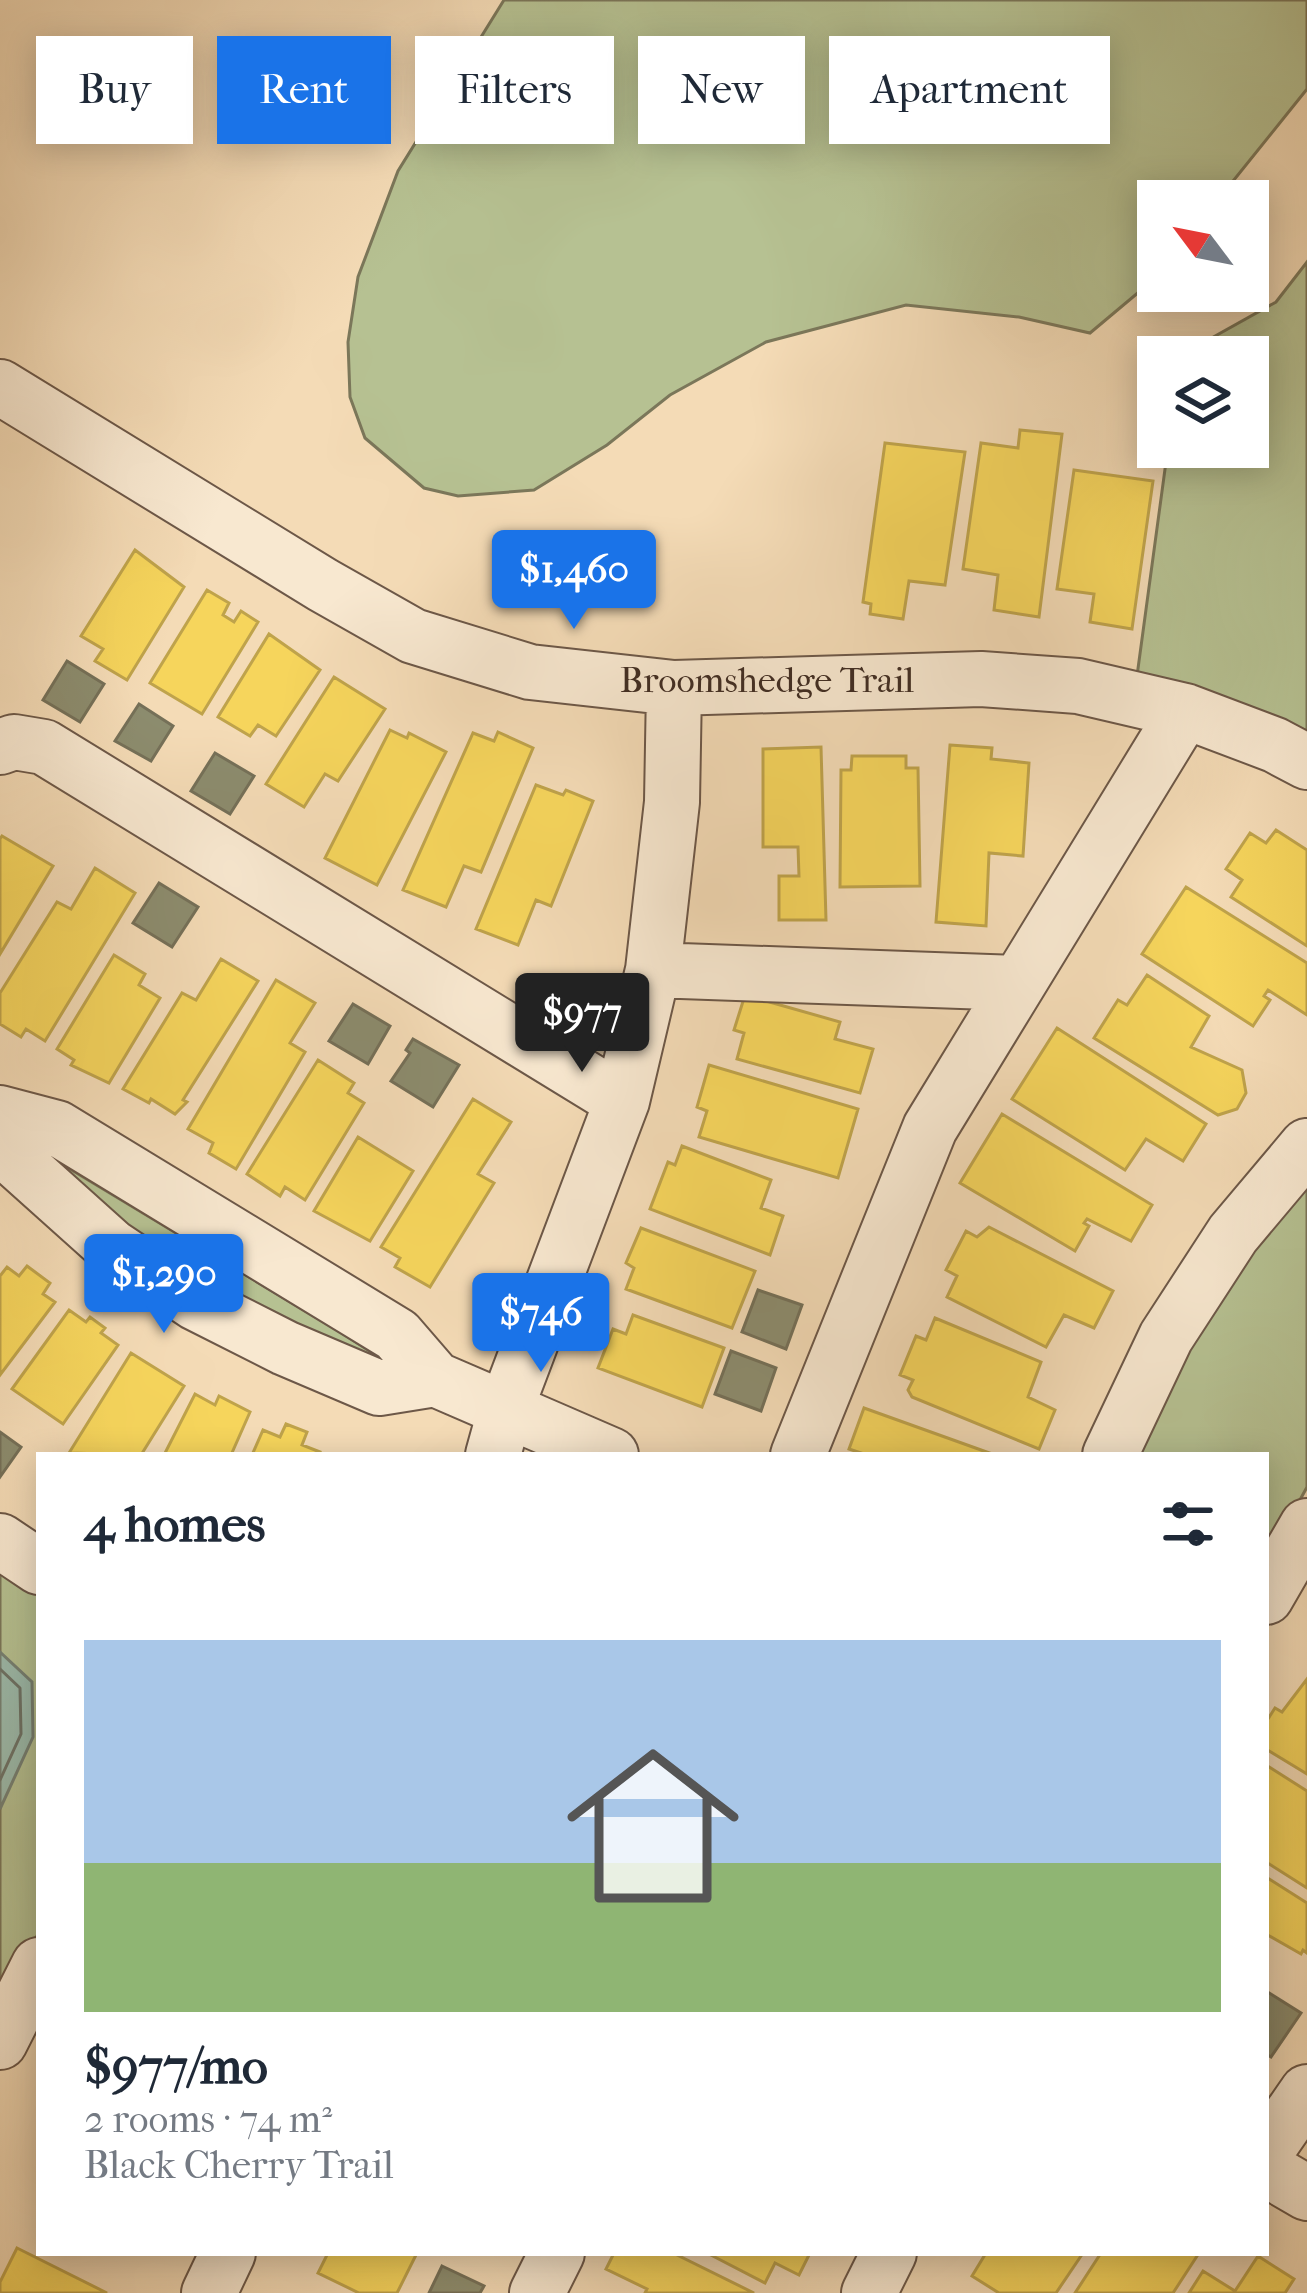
<!DOCTYPE html>
<meta charset="utf-8">
<style>
body{margin:0;font-family:"IM FELL French Canon",serif;background:#f2f2f3;color:#1f2937;height:100vh;display:flex;flex-direction:column;font-size:45px;white-space:nowrap}
*{box-sizing:border-box;margin:0}
p{font-size:39px;color:#747a83}
.icon{flex:none;width:66px;height:66px;fill:none;stroke:currentColor;stroke-width:2;stroke-linecap:round;stroke-linejoin:round}
.map{position:relative;flex:1;overflow:hidden}
.panel{position:absolute;left:36px;top:1452px;width:1233px;height:804px;display:flex;flex-direction:column;background:#fff;border-radius:0px;box-shadow:0 6px 30px #0003}
.panel>*{flex:none}
.banner{position:absolute;left:36px;top:36px;width:1236px;height:108px;display:flex;gap:24px}
.needle{width:78px;rotate:302deg}
.controls{position:absolute;left:1137px;top:180px;display:grid;gap:24px}
.controls a{display:grid;place-items:center;width:132px;height:132px;border-radius:0px;background:#fff;box-shadow:0 6px 30px #0003;font-size:60px}
.price{position:absolute;translate:-50% -102px;padding:0 27px;border-radius:12px;background:#1a73e8;color:#fff;font-size:39px;line-height:78px;filter:drop-shadow(0 3px 6px #0008)}
.price::after{content:'';position:absolute;left:50%;top:72px;width:36px;height:27px;margin-left:-18px;background:inherit;clip-path:polygon(0 0,100% 0,50% 100%)}
.price.selected{background:#222;color:#fff}
ul{padding:0;list-style:none}
li{display:grid;align-content:center;gap:24px;height:636px;padding:0 48px}
li+li{border-top:3px solid #e0e1e3}
li span{display:grid;place-items:center;height:372px;border-radius:0px;color:#555}
li>.icon{margin-inline-start:auto}
span .icon{width:216px;height:216px;fill:#fffc;stroke-width:1}
li b{font-size:51px}
h2{display:flex;justify-content:space-between;align-items:center;height:144px;padding:0 48px;font-size:51px}
.tag{padding:0 42px;border-radius:0px;background:#fff;box-shadow:0 6px 30px #0003;font-size:42px;line-height:108px}
.tag.selected{background:#1a73e8;color:#fff}
.map>svg:first-child{display:block}
</style>
<div class="map">
<svg width="1307" height="2293" viewBox="0 0 1307 2293">
<rect width="100%" height="100%" fill="#f4dbb6"/>
<filter id="stains"><feTurbulence type="fractalNoise" baseFrequency=".00167" numOctaves="4"/><feColorMatrix values="0 0 0 0 .2 0 0 0 0 .09 0 0 0 0 .02 0 0 0 .5 -.17"/></filter>
<radialGradient id="worn" r=".72"><stop offset=".6" stop-color="#630" stop-opacity="0"/><stop offset="1" stop-color="#630" stop-opacity=".3"/></radialGradient>
<path fill="#b6c192" stroke="#7b775a" stroke-width="3" d="M504 0H1307V89L1217 201H1158V276L1090 333 1019 317 906 305 766 342 670 395 607 445 534 490 458 496 424 488 365 438 350 397 348 342 358 277 398 171Z
M1307 262V731L1264 713 1137 676 1168 447H1248V357H1180L1182 338 1208 340 1276 302Z
M50 1157 342 1333 380 1358 381 1366 162 1262Z
M1307 1157V1487L1266 1562V1455H1127L1131 1442Z
M0 1561 39 1587V1932L0 2008Z"/>
<path fill="#9cbbac" stroke="#778275" stroke-width="3" d="M0 1652 32 1682 33 1737 0 1809Z"/>
<path fill="#f6d55c" stroke="#bfa34b" stroke-width="3" d="M1020 430 1062 434 1039 617 994 610 998 575 963 569 981 443 1018 448Z
M885 443 965 452 945 585 909 581 903 619 870 614 871 604 863 602Z
M1074 470 1153 481 1132 629 1090 622 1094 594 1057 589Z
M135 550 184 587 127 680 95 661 103 649 81 636Z
M207 590 229 603 223 615 234 622 241 611 258 622 202 714 150 683Z
M269 634 320 670 276 736 258 725 250 736 218 717Z
M334 677 385 709 338 781 325 774 304 807 266 784Z
M390 730 407 738 409 733 446 752 377 885 325 858Z
M498 732 533 748 481 872 464 866 446 907 403 890 473 733 494 741Z
M950 745 992 748 991 759 1029 763 1023 856 989 853 986 926 936 922Z
M821 747 826 920H779V876H799L798 847H763V749Z
M852 756H906V768H918L920 886 840 887 841 770H851Z
M536 785 563 795 566 790 593 801 551 906 536 900 518 945 476 929Z
M1276 830 1307 850V946L1231 897 1242 880 1226 869 1250 833 1266 843Z
M2 836 53 866 0 954V839Z
M95 868 135 893 45 1041 26 1029 21 1037 0 1024V993L57 902 71 909Z
M1186 887 1307 963V1015L1268 990 1264 996 1270 1000 1253 1026 1142 954Z
M114 955 145 974 139 985 160 998 109 1083 71 1065 74 1060 57 1049Z
M221 959 258 981 183 1100 187 1102 175 1114 151 1099 149 1103 123 1089 182 993 196 1000Z
M1147 975 1209 1016 1191 1047 1242 1070 1246 1093 1237 1109 1218 1115 1094 1038 1118 1000 1127 1005Z
M276 980 315 1003 290 1043 305 1052 236 1169 209 1153 213 1143 188 1129Z
M745 995 840 1022 835 1039 873 1049 860 1093 737 1059 744 1033 734 1030Z
M1057 1028 1206 1124 1183 1161 1146 1139 1125 1170 1012 1099Z
M318 1060 354 1083 348 1093 364 1103 305 1200 285 1187 280 1196 247 1174Z
M709 1065 858 1109 838 1178 699 1137 707 1111 697 1107Z
M473 1099 511 1122 478 1174 494 1183 430 1287 395 1267 400 1258 381 1247Z
M1002 1114 1152 1205 1131 1241 1087 1219 1084 1223 1089 1226 1075 1251 960 1183Z
M358 1137 413 1171 370 1241 314 1211Z
M682 1146 771 1180 761 1208 783 1216 770 1255 650 1209 668 1162 675 1165Z
M989 1227 1113 1291 1094 1328 1064 1315 1046 1347 947 1297 957 1276 946 1270 966 1231 977 1237Z
M641 1228 755 1271 732 1328 626 1289 634 1268 626 1263Z
M27 1266 50 1283 43 1294 55 1302 0 1375V1276L7 1267 19 1276Z
M69 1310 86 1322 90 1317 105 1328 101 1333 118 1345 63 1424 12 1389Z
M633 1315 724 1348 702 1407 598 1368 613 1329 626 1334Z
M935 1318 1041 1362 1028 1397 1055 1410 1039 1449 912 1397 908 1390 913 1380 900 1375 916 1336 926 1340Z
M131 1353 184 1386 141 1455 69 1453Z
M195 1394 215 1405 219 1396 250 1412 231 1455H164Z
M864 1408 995 1455H867L849 1449Z
M286 1424 307 1432 302 1445 320 1452 319 1455H252L263 1430 280 1437Z
M1307 1679V1774L1266 1749V1722L1275 1708 1282 1712Z
M1266 1765 1307 1791V1888L1266 1862Z
M1266 1877 1307 1903V1953L1303 1950 1301 1954 1266 1934Z
M17 2248 107 2293H0V2282Z
M328 2253H327H417L397 2293H359L318 2273Z
M614 2253H673L754 2293H645L647 2289 606 2269Z
M707 2253H810L799 2275 775 2263 765 2283Z
M986 2253H1083L1056 2293H999L972 2276Z
M1101 2253H1199L1173 2293H1075Z
M1258 2256 1294 2279 1285 2293H1189L1203 2271 1235 2291Z"/>
<path fill="#8c8c6e" stroke="#757058" stroke-width="3" d="M67 661 104 684 80 722 43 700Z
M139 704 173 726 151 761 115 741Z
M215 753 254 776 230 814 191 791Z
M159 883 198 907 172 947 133 923Z
M353 1004 390 1026 368 1064 329 1041Z
M413 1039 459 1065 433 1107 391 1081 410 1053 406 1050Z
M758 1290 802 1305 786 1349 742 1332Z
M731 1351 776 1368 761 1411 715 1394Z
M0 1432 21 1447 0 1477Z
M1266 1991 1301 2013 1271 2057 1266 2054Z
M442 2266 484 2286 480 2293H429Z"/>
<g fill="none" stroke-linecap="round" stroke-linejoin="round">
<path stroke="#6e7468" stroke-width="3" d="M0 1669 20 1688 21 1734 0 1780"/>
<defs>
<path id="minor" d="M0 387 323 585 413 636 530 672 674 688 981 679 1078 686 1185 711 1275 745 1307 762
M0 747 14 742 44 747 622 1101
M653 970 1018 983
M0 1113 57 1128 397 1335 435 1379 611 1455
M5 1117 14 1159 112 1247 196 1303 285 1348 379 1388 435 1379
M493 1455 506 1408 622 1101 653 970 672 802 674 688
M798 1455 930 1128 1185 711
M1110 1455 1166 1337 1233 1234 1307 1146
M0 1541 39 1567
M1266 1597 1307 1526
M0 2042 39 1965
M1266 2151 1307 2092
M1266 2169 1307 2193
M209 2293 228 2253
M537 2293 557 2253
M869 2293 889 2253"/>
</defs>
<use href="#minor" stroke="#6d5848" stroke-width="58"/>
<use href="#minor" stroke="#f8e8d0" stroke-width="54"/>
</g>
<g text-anchor="middle" dominant-baseline="central" stroke-width="12" stroke-linejoin="round" paint-order="stroke">
<g font-size="36" fill="#402d23" stroke="#f8e8d0">
<text x="767" y="680">Broomshedge Trail</text>
</g>
</g>
<rect width="100%" height="100%" filter="url(#stains)"/>
<rect width="100%" height="100%" fill="url(#worn)"/>
</svg>
<div class="controls">
<a><svg class="needle" viewBox="-14 -14 28 28"><path d="M0-13l5 13h-10z" fill="#e53935"/><path d="M0 13l5-13h-10z" fill="#747a83"/></svg></a>
<a><svg class="icon" aria-label="layers" viewBox="0 0 24 24"><path d="M12 4l9 5-9 5-9-5zM3 14l9 5 9-5"/></svg></a>
</div>
<b class="price" style="left:574px;top:632px">$1,460</b>
<b class="price selected" style="left:582px;top:1075px">$977</b>
<b class="price" style="left:164px;top:1336px">$1,290</b>
<b class="price" style="left:541px;top:1375px">$746</b>
<div class="banner">
<a class="tag">Buy</a>
<a class="tag selected">Rent</a>
<a class="tag">Filters</a>
<a class="tag">New</a>
<a class="tag">Apartment</a>
</div>
<section class="panel">
<h2>4 homes<svg class="icon" aria-label="filters" viewBox="0 0 24 24"><path d="M4 7h16M4 17h16"/><circle cx="9" cy="7" r="2"/><circle cx="15" cy="17" r="2"/></svg></h2>
<ul>
<li><span style="background:linear-gradient(#a9c7e8 60%,#8fb573 0)"><svg class="icon" aria-label="home" viewBox="0 0 24 24"><path d="M3 11l9-7 9 7M6 9v11h12V9"/></svg></span><div><b>$977/mo</b><p>2 rooms · 74 m²</p><p>Black Cherry Trail</p></div></li>
</ul>
</section>
</div>
